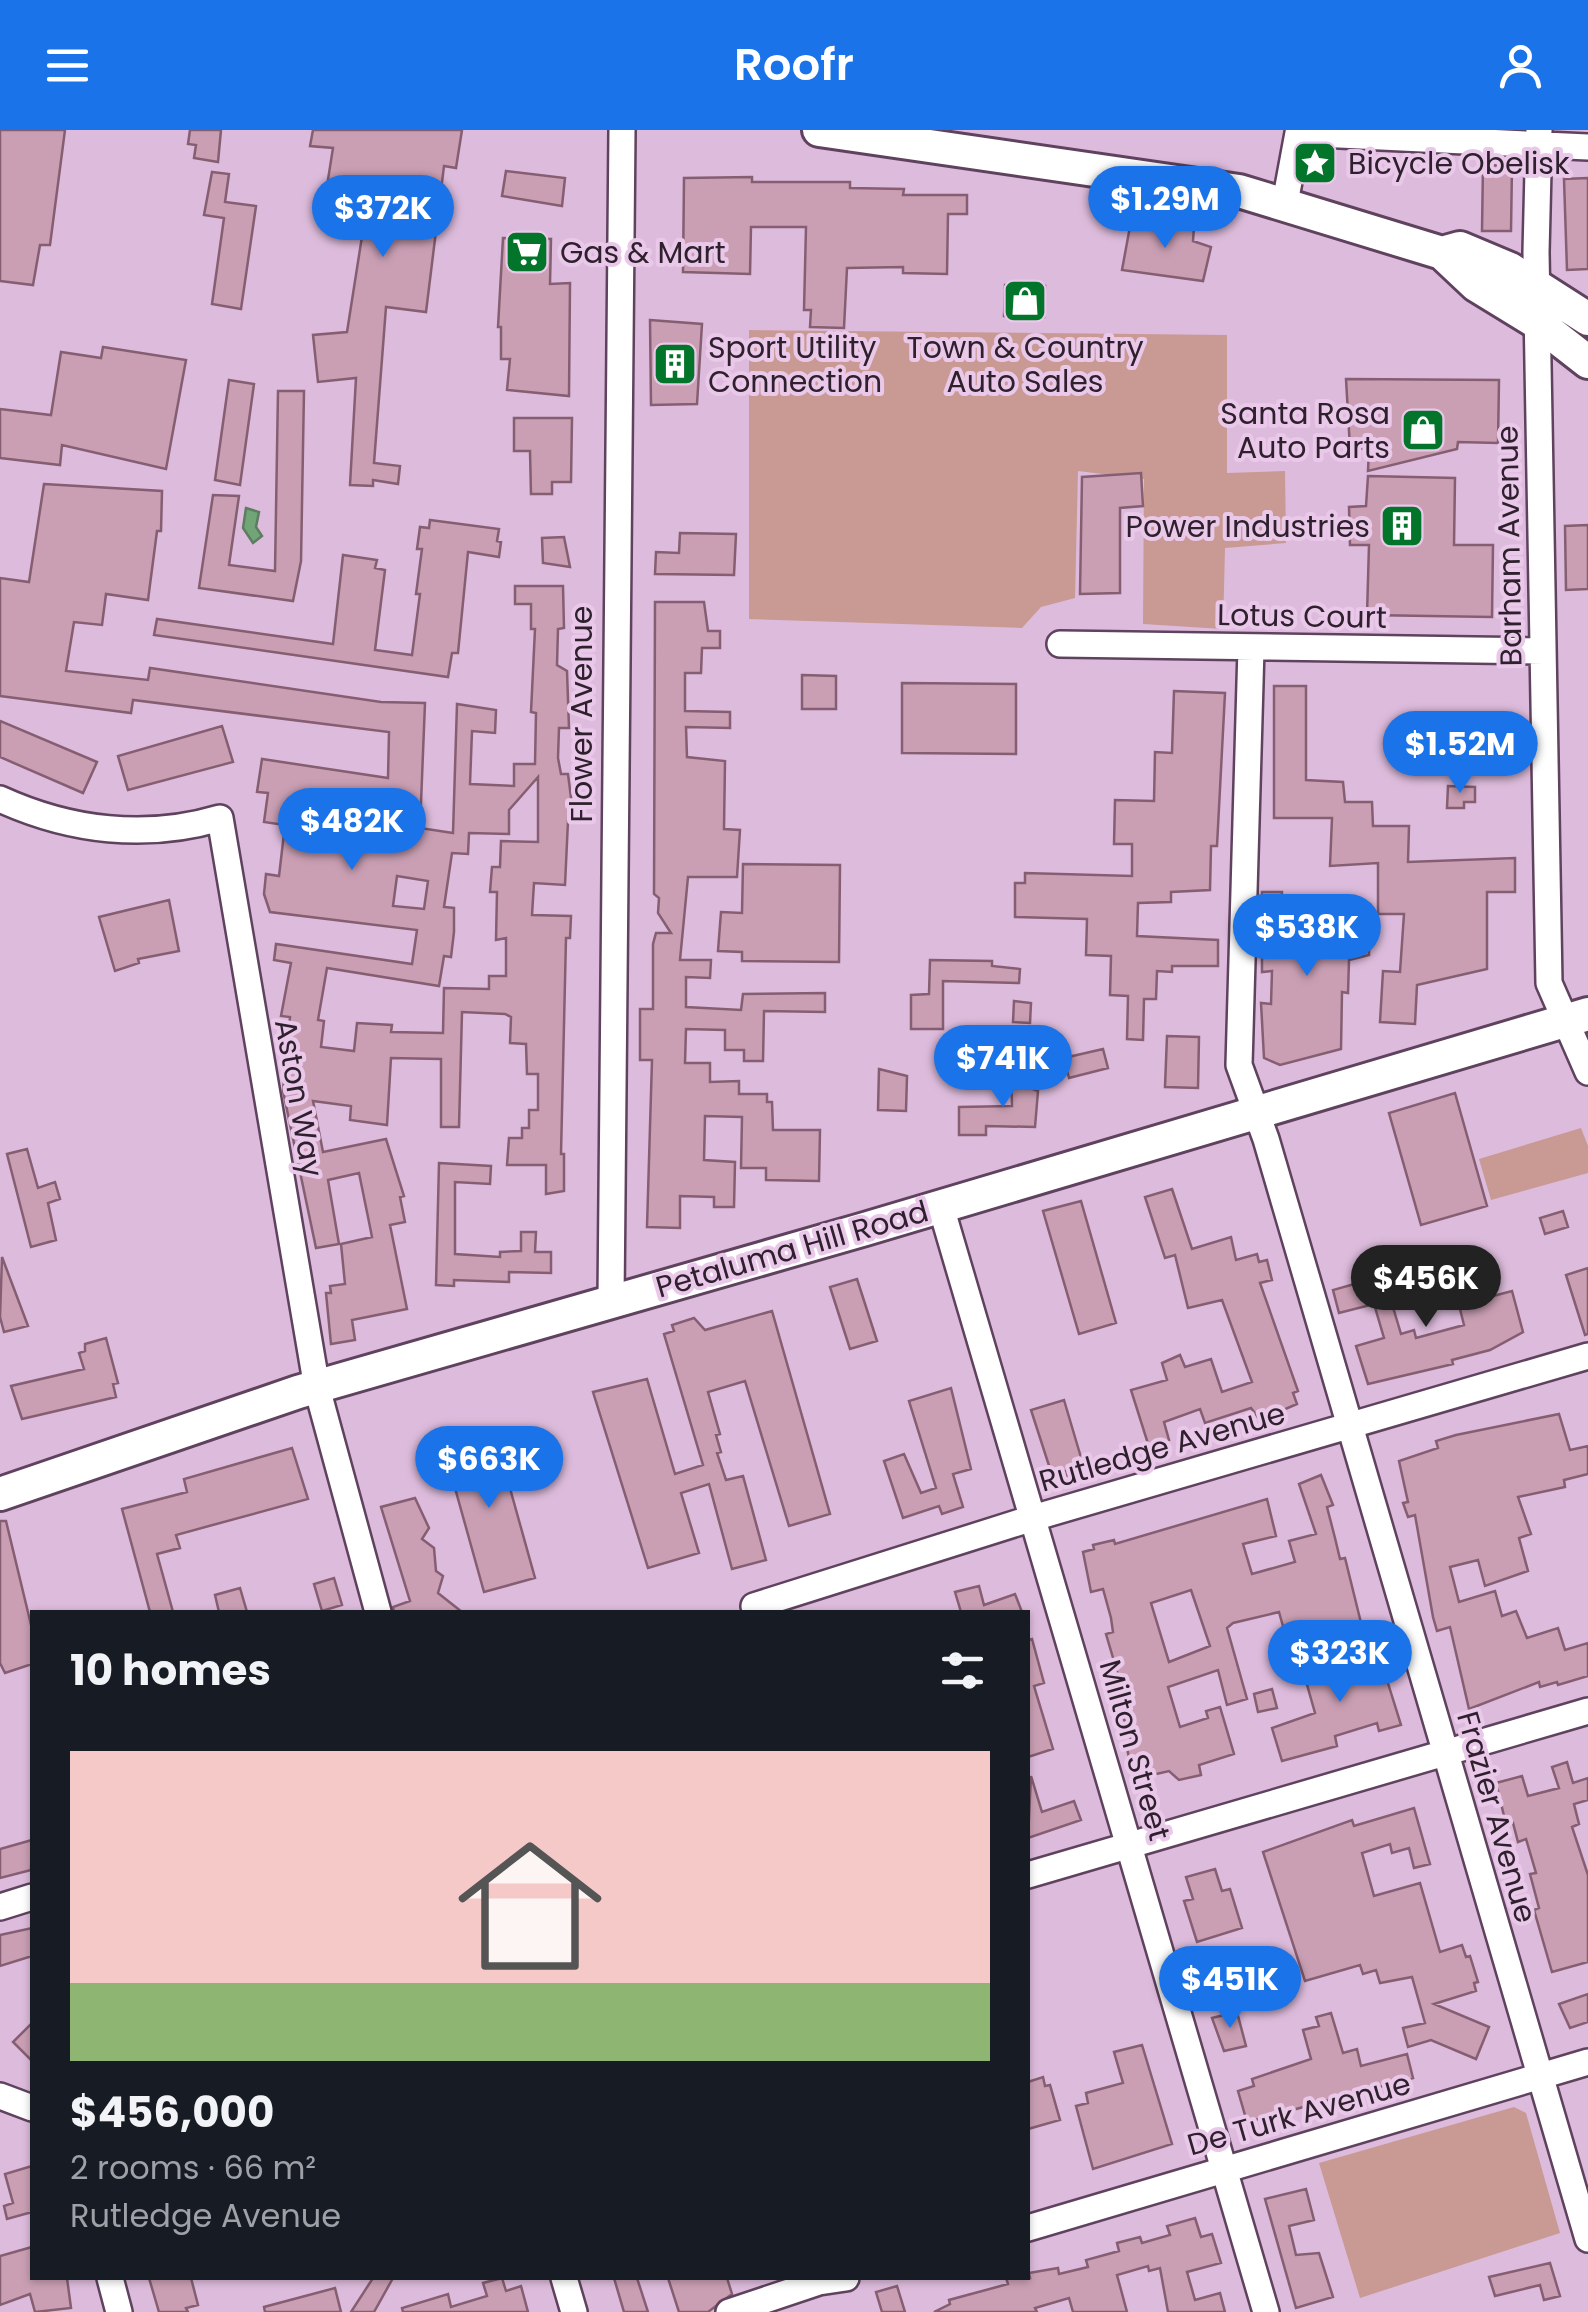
<!DOCTYPE html>
<meta charset="utf-8">
<style>
body{margin:0;font-family:Poppins,sans-serif;background:#20242c;color:#f1f3f6;height:100vh;display:flex;flex-direction:column;font-size:38px;white-space:nowrap}
*{box-sizing:border-box;margin:0}
p{font-size:32px;color:#9ea1a6}
.icon{flex:none;width:55px;height:55px;fill:none;stroke:currentColor;stroke-width:2;stroke-linecap:round;stroke-linejoin:round}
.map{position:relative;flex:1;overflow:hidden}
.drawer{position:absolute;left:30px;top:1480px;width:1000px;height:670px;display:flex;flex-direction:column;background:#171b24;border-radius:0px;box-shadow:0 2px 8px #0004}
.drawer>*{flex:none}
.price{position:absolute;translate:-50% -85px;padding:0 22px;border-radius:35px;background:#1a73e8;color:#fff;font-size:32px;line-height:65px;filter:drop-shadow(0 2px 5px #0008)}
.price::after{content:'';position:absolute;left:50%;top:60px;width:30px;height:22px;margin-left:-15px;background:inherit;clip-path:polygon(0 0,100% 0,50% 100%)}
.price.selected{background:#222;color:#fff}
ul{padding:0;list-style:none}
li{display:grid;align-content:center;gap:20px;height:530px;padding:0 40px}
li+li{border-top:2px solid #363941}
li span{display:grid;place-items:center;height:310px;border-radius:0px;color:#555}
li>.icon{margin-inline-start:auto}
span .icon{width:180px;height:180px;fill:#fffc;stroke-width:1}
li b{font-size:42px}
h2{display:flex;justify-content:space-between;align-items:center;height:120px;padding:0 40px;font-size:42px}
header{display:flex;justify-content:space-between;align-items:center;height:130px;padding:0 40px;background:#1a73e8;color:#fff;font-size:45px;font-weight:600}
.map>svg:first-child{display:block}
</style>
<header><svg class="icon" aria-label="menu" viewBox="0 0 24 24"><path d="M4 6h16M4 12h16M4 18h16"/></svg>Roofr<svg class="icon" aria-label="person" viewBox="0 0 24 24"><circle cx="12" cy="8" r="4"/><path d="M4 21q1-7 8-7t8 7"/></svg></header>
<div class="map">
<svg width="1588" height="2182" viewBox="0 0 1588 2182">
<rect width="100%" height="100%" fill="#ddbbdc"/>
<path fill="#c99993" d="M749 200 1227 205V343L1285 341 1286 413 1225 418 1223 499 1143 494 1144 349 1078 341 1075 468 1041 477 1022 498 749 489Z
M1581 998 1588 1016V1043L1491 1070 1479 1029Z
M1514 1977 1526 1983 1560 2103 1360 2168 1319 2033Z"/>
<path fill="#71a476" stroke="#5d7d60" stroke-width="2.5" d="M246 378 259 382 256 397 262 406 253 413 243 398Z"/>
<path fill="#ca9fb4" stroke="#855e72" stroke-width="2.5" fill-rule="evenodd" d="M0 0H65L50 115H40L33 155 0 151Z
M190 0H221L218 32 194 28 196 15 188 14Z
M313 0H462L456 38 444 36 426 182 386 177 374 333 400 336 398 354 373 350V356L350 355 356 248 318 252 313 205 347 202 369 62 327 56 333 18 310 16Z
M1483 35 1512 36 1511 101H1482Z
M506 41 565 48 562 76 502 66Z
M212 42 229 44 225 72 256 76 241 179 212 174 224 88 204 85Z
M752 47V52H850V58L904 59 903 65H967V84H948L947 144 903 143V137L847 138 844 198 810 197 811 180H804L806 97H751L750 144 683 142 684 48Z
M1588 48V139L1567 140 1564 49Z
M1131 91 1194 97 1193 111 1211 117 1203 151 1122 140Z
M503 108 551 109 550 154 570 153 569 266 507 260 510 229H501V197H498Z
M1005 155 1045 156 1044 187 1004 186Z
M650 190 702 194 697 274 651 275Z
M103 217 186 230 166 339 62 315 60 335 0 328V279L51 285 61 222 101 228Z
M1346 249 1499 250 1498 313 1458 312 1457 319 1368 341 1369 319 1350 318Z
M229 250 254 254 240 355 215 350Z
M278 261H304L301 431 293 471 199 458 213 365 239 366 229 435 275 441Z
M514 288H572L571 352H552V364H531L530 321H514Z
M1141 343 1143 376 1120 378V463L1080 464 1082 347Z
M1368 346 1455 348 1454 415H1493L1492 487 1367 485 1369 415H1350L1349 377 1366 376Z
M44 354 162 361 161 401H157L148 470 106 464 102 495 74 492 66 541 148 550 150 538 381 572 425 573 420 698 453 703 457 574 496 580 495 603 472 601 470 654 514 656V634H535L536 583 531 582 535 499H531V474H515V456H563L564 498 558 499 557 535 567 541 569 598H559L558 628 561 644H568L574 691H568L565 755 534 753 532 785 571 786 570 808H566L561 1024H564V1061L546 1064V1035H507L509 1008H522V998H529V980H538V944H527L526 914 510 913 511 887 505 884 462 882 459 997H441V929L391 928 387 995 350 990 351 976 313 971 323 1022 386 1009 404 1066 400 1067 405 1092 390 1095 407 1179 352 1190 355 1210 331 1214 326 1163H331L330 1156 345 1154 341 1114 372 1107 368 1087 359 1043 328 1050 339 1114 316 1118 283 961 290 887 281 886 291 833 274 830 276 814 412 834 417 800 270 782 264 764 266 744 279 746 285 695 264 692 268 663 257 662 262 629 388 648 389 602 133 570 131 583 0 566V448L29 452ZM538 647V712L501 711 500 737H492L490 762H497L496 810 506 808V846H489V859L444 858 443 903 391 902 392 895 357 893 354 921 321 917 324 891 318 890 327 838 439 856 444 826 451 827 454 802V778L444 777 452 723 468 724 469 703 509 704V680ZM397 746 428 751 424 779 393 776Z
M430 390 499 399 497 411 501 412 499 427 468 422 458 523H452L448 547 154 505 157 489 333 514 343 425 377 430 375 438 385 440 375 520 412 525 420 464H416L422 419H417L420 397 429 398Z
M1588 395V459L1566 460 1565 396Z
M680 403 736 404 734 445 655 444 656 422 679 423Z
M564 407 570 437 543 433 542 408Z
M655 472H704L708 501H720V518H702L701 543H685V581L730 582V598L686 597 687 627 725 631 724 699 740 700 737 747H688L680 830H711L710 848 686 847V877L741 880 743 864 825 863V882L764 881 763 931H744V920H725V900L686 899 685 933H710V952L739 951V964H767V972H772L773 1000H820L819 1051 766 1050V1038H741L742 987 705 986 704 1030 735 1032 734 1077H714V1067L680 1066V1098L647 1097 652 930H640V879H653V814L656 803H671L658 783 659 768 654 764Z
M802 545 836 546V579H802Z
M902 553 1016 554V624L902 623Z
M1274 556H1306V650L1343 652 1345 672H1372L1373 696H1409L1408 732 1515 728V762H1487V839L1417 855 1415 894 1380 892 1383 841 1400 842 1404 784H1378V733L1330 736 1332 688H1274Z
M1174 561 1225 563 1217 716H1211L1210 760 1171 762V772L1138 773 1137 806 1218 810V836H1172V842L1157 841 1156 869H1144L1143 910 1127 909 1128 866 1110 865 1111 826 1086 825 1087 789 1015 787V753H1025V743L1132 746V714H1114L1115 670 1154 671 1155 622 1172 623Z
M0 591 97 632 83 663 0 627Z
M222 596 233 632 128 660 118 626Z
M1448 656 1475 657V672H1464V678H1447Z
M743 734 840 735 839 832 742 831V822L718 821 721 782 742 783Z
M1262 762H1282L1281 791 1369 779V825L1349 830 1348 863 1342 862 1341 919 1280 935 1264 928 1261 873 1271 874 1272 841 1262 842Z
M169 770 179 821 138 829 139 833 115 841 99 787Z
M930 830 992 831V836L1020 839 1019 853 943 851V899H911V865L929 864Z
M1014 871 1031 873 1030 893 1013 892Z
M1167 906 1199 907 1198 958 1165 957Z
M1103 919 1108 938 1069 948 1064 928Z
M984 930 1007 931 1006 945 984 944Z
M879 939 907 946 906 981 878 980Z
M1011 940H1028L1027 957 1038 961 1035 997 986 996V1005H959V977L1012 976Z
M1455 963 1487 1076 1421 1095 1389 983Z
M27 1019 38 1058 55 1052 60 1069 48 1073 56 1110 31 1117 7 1024Z
M439 1033 491 1036 490 1054 455 1052V1124L500 1127V1122L521 1121V1102H536L535 1122H551V1143L509 1142V1152L454 1150V1156L436 1155Z
M1172 1059 1192 1119 1231 1107 1236 1130 1257 1124 1259 1132 1267 1130 1272 1150 1260 1153 1298 1261 1293 1263 1297 1274 1260 1290 1251 1278 1205 1293 1200 1279 1164 1292 1169 1310 1149 1317 1131 1260 1167 1250 1162 1233 1180 1225 1185 1237 1211 1229 1222 1262 1252 1252 1222 1170 1188 1178 1175 1125 1165 1128 1145 1067Z
M1081 1071 1116 1193 1079 1204 1043 1081Z
M1563 1081 1568 1097 1545 1104 1540 1088Z
M2 1127 28 1196 4 1202 0 1187Z
M1588 1138V1204L1585 1205 1566 1145Z
M1400 1141 1406 1162 1390 1167 1401 1204 1414 1200 1416 1208 1464 1195 1459 1175 1512 1161 1523 1202 1490 1220 1452 1230 1453 1234 1368 1254 1356 1216 1384 1208 1374 1174 1339 1183 1333 1160Z
M857 1149 877 1211 850 1219 830 1157Z
M772 1181 830 1384 789 1396 745 1251 708 1262 720 1304 716 1305 721 1322 717 1323 726 1350 743 1346 766 1430 732 1439 709 1354 681 1363 699 1423 648 1438 593 1262 647 1249 675 1344 703 1335 664 1204 674 1201 672 1195 694 1188 705 1200Z
M106 1208 118 1253 113 1254 116 1267 22 1289 11 1256 84 1239 79 1223 85 1221V1214Z
M951 1258 971 1339 953 1344 963 1377 942 1384 939 1376 903 1388 884 1331 904 1324 921 1363 936 1358 909 1271Z
M1064 1270 1085 1341 1066 1346 1065 1341 1052 1345 1031 1280Z
M1559 1284 1570 1320 1588 1316V1344L1564 1350 1565 1357 1518 1367 1531 1404 1519 1408 1528 1441 1485 1456 1478 1430 1450 1437 1459 1472 1495 1461 1502 1486 1516 1481 1527 1508 1558 1498 1565 1520 1588 1513V1546L1558 1555 1557 1552 1540 1557 1539 1552 1469 1579 1450 1497 1437 1501 1433 1487 1415 1385 1408 1387 1403 1373 1408 1372 1399 1331 1438 1318 1436 1311 1456 1305Z
M494 1301 535 1448 484 1462 443 1315Z
M292 1318 308 1369 176 1405 180 1418 157 1424 173 1482H150L122 1379 187 1362 184 1349Z
M1321 1345 1333 1375 1327 1377 1335 1408 1340 1429 1345 1428 1363 1501 1322 1513 1317 1498 1286 1507 1279 1482 1233 1493 1227 1498 1247 1569 1227 1575 1218 1540 1168 1557 1180 1597 1208 1588 1206 1581 1220 1577 1234 1624 1199 1635 1201 1645 1179 1650 1169 1641 1152 1645 1150 1637 1132 1641 1126 1614 1132 1612 1110 1550 1119 1548 1106 1504 1113 1502 1111 1488 1103 1459 1091 1462 1083 1422 1094 1419 1093 1415 1114 1410 1115 1414 1267 1369 1276 1406 1243 1414 1252 1444 1295 1432 1289 1411 1316 1404 1299 1354ZM1191 1460 1210 1516 1169 1532 1151 1473Z
M415 1368 429 1398 422 1409 434 1418 436 1441 443 1446 438 1463 462 1482H394L393 1477 410 1471 381 1377Z
M0 1391H6L32 1499V1534L5 1543 0 1533Z
M334 1448 342 1475 322 1481 314 1454Z
M979 1456 984 1475 1015 1464 1022 1482H961L955 1462Z
M240 1458 247 1482H219L215 1465Z
M1371 1499 1401 1595 1379 1601 1377 1593 1335 1606 1337 1616 1282 1631 1272 1598 1315 1583 1302 1537 1332 1528 1341 1553 1371 1545 1354 1507Z
M1032 1509 1044 1553 1034 1556 1053 1619 1028 1627V1510Z
M1272 1559 1277 1578 1258 1582 1254 1564Z
M1567 1632 1573 1653 1588 1648V1670L1574 1674 1579 1694 1572 1697 1588 1745V1832L1552 1842 1534 1780 1539 1778 1530 1744 1536 1743 1526 1709 1518 1712 1513 1693 1506 1694 1496 1653 1522 1646 1528 1666 1559 1658 1552 1637Z
M1031 1646 1042 1682 1074 1671 1081 1690 1028 1708Z
M1414 1678 1430 1734 1414 1738 1409 1718 1392 1723 1390 1714 1362 1723 1374 1766 1420 1753 1440 1822 1462 1815 1466 1827 1470 1826 1478 1852 1474 1853 1476 1861 1434 1874 1489 1897 1476 1929 1431 1910 1408 1917 1403 1898 1425 1893 1412 1847 1380 1853 1376 1840 1363 1844 1360 1835 1305 1851 1263 1722 1352 1690 1354 1696Z
M32 1710 31 1740 0 1748V1719Z
M1215 1739 1222 1761 1230 1759 1242 1798 1197 1812 1184 1771 1193 1769 1186 1747Z
M32 1798V1826L0 1836V1805Z
M1588 1864V1892L1570 1898 1559 1874Z
M1237 1882 1246 1916 1224 1921 1212 1888Z
M1331 1883 1343 1923 1357 1919 1361 1936 1407 1924 1413 1948 1247 1992 1238 1961 1254 1956 1252 1949 1311 1929 1303 1900 1319 1896 1316 1887Z
M32 1893V1931L13 1912Z
M1142 1915 1172 2014 1093 2039 1076 1976 1088 1973 1086 1963 1123 1953 1114 1922Z
M1043 1947 1045 1956 1050 1955 1060 1990 1028 1999V1952Z
M32 2036V2082L7 2089 4 2076 13 2073 5 2044Z
M1306 2059 1314 2090 1289 2096 1296 2125 1319 2123 1333 2167 1296 2178 1265 2069Z
M1195 2088 1201 2107 1212 2104 1221 2133 1187 2142 1195 2170 1220 2163 1225 2182H1168L1160 2138 1149 2141 1148 2136 1117 2145 1127 2182H1073L1069 2168 1035 2178 1037 2182H934L950 2174 949 2170 1008 2154 1006 2148H1030L1029 2143 1058 2138 1059 2144 1088 2137 1086 2130 1119 2121 1117 2113 1140 2107 1142 2113 1170 2105 1167 2096Z
M32 2117V2148H67L71 2178 35 2182 30 2164 0 2175V2126Z
M1550 2133 1560 2166 1544 2170 1540 2155 1495 2166 1489 2147Z
M149 2148H191L198 2175 186 2178 188 2182H159Z
M373 2148H393L374 2182H351Z
M502 2148 506 2161 521 2156 528 2182H403L402 2178 448 2164 451 2177 487 2166 483 2153Z
M614 2148H637L648 2182H624Z
M668 2148H727L732 2164 708 2182H679Z
M897 2156 905 2182H882L876 2162Z
M335 2158 341 2182H265L264 2177Z"/>
<g fill="none" stroke-linecap="round" stroke-linejoin="round">
<defs>
<path id="minor" d="M1539 0 1536 122 1549 853 1588 942
M1285 73 1298 3 1588 17
M1060 514 1543 521
M1251 518 1239 935 1266 1009 1588 2109
M0 669C70 701 146 710 220 688L317 1258 378 1482
M941 1077 1266 2182
M611 1170 622 0
M754 1476 1033 1388 1588 1226
M1028 1745 1588 1581
M0 1777 32 1767
M0 1966 32 1978
M1028 2098 1588 1932
M110 2148 119 2182
M564 2148 574 2182
M729 2182 819 2152 846 2148"/>
<path id="major" d="M819 0 1239 61 1442 123 1476 155 1538 193 1588 232
M1442 123 1460 118 1510 139 1588 189
M0 1364 298 1262 865 1099 1588 884"/>
</defs>
<use href="#minor" stroke="#5f425e" stroke-width="30"/>
<use href="#major" stroke="#5f425e" stroke-width="38"/>
<use href="#minor" stroke="#fff" stroke-width="25"/>
<use href="#major" stroke="#fff" stroke-width="32"/>
</g>
<defs>
<symbol id="sight-square" viewBox="-11 -11 22 22"><rect x="-9" y="-9" width="18" height="18" rx="4" fill="#03752a" stroke="#eac8e9"/><path d="M0-6L1.8-2.2L6-1.7L2.9 1.2L3.7 5.4L0 3.3L-3.7 5.4L-2.9 1.2L-6-1.7L-1.8-2.2Z" fill="#fff"/></symbol>
<symbol id="supermarket-square" viewBox="-11 -11 22 22"><rect x="-9" y="-9" width="18" height="18" rx="4" fill="#03752a" stroke="#eac8e9"/><path d="M-6-5.5h2.5l.6 2H6L4.5 2H-2.5L-4.4-4H-6ZM-1.5 3.2a1.3 1.3 0 1 0 .1 0ZM3 3.2a1.3 1.3 0 1 0 .1 0Z" fill="#fff"/></symbol>
<symbol id="shop-square" viewBox="-11 -11 22 22"><rect x="-9" y="-9" width="18" height="18" rx="4" fill="#03752a" stroke="#eac8e9"/><path d="M-5-2.5h2.3a2.7 3.5 0 0 1 5.4 0H5L5.5 6h-11ZM-1.5-2.5h3a1.5 2.3 0 0 0-3 0Z" fill="#fff"/></symbol>
<symbol id="building-square" viewBox="-11 -11 22 22"><rect x="-9" y="-9" width="18" height="18" rx="4" fill="#03752a" stroke="#eac8e9"/><path d="M-4-6H4V6H1V3H-1V6H-4ZM-2.5-4.3h1.7v1.8h-1.7ZM.8-4.3h1.7v1.8H.8ZM-2.5-1h1.7V.8h-1.7ZM.8-1h1.7V.8H.8Z" fill="#fff"/></symbol>
</defs>
<g fill-rule="evenodd">
<use href="#sight-square" x="1290" y="8" width="50" height="50"/>
<use href="#supermarket-square" x="502" y="97" width="50" height="50"/>
<use href="#shop-square" x="1000" y="146" width="50" height="50"/>
<use href="#building-square" x="650" y="209" width="50" height="50"/>
<use href="#shop-square" x="1398" y="275" width="50" height="50"/>
<use href="#building-square" x="1377" y="371" width="50" height="50"/>
</g>
<g text-anchor="middle" dominant-baseline="central" stroke-width="8" stroke-linejoin="round" paint-order="stroke">
<g font-size="30" fill="#2e212d" stroke="#eac8e9" text-anchor="start">
<text x="1348" y="33">Bicycle Obelisk</text>
<text x="560" y="122">Gas &amp; Mart</text>
<text x="708" y="217">Sport Utility<tspan x="708" dy="34">Connection</tspan></text>
<text x="1025" y="217" text-anchor="middle">Town &amp; Country<tspan x="1025" dy="34">Auto Sales</tspan></text>
<text x="1390" y="283" text-anchor="end">Santa Rosa<tspan x="1390" dy="34">Auto Parts</tspan></text>
<text x="1370" y="396" text-anchor="end">Power Industries</text>
</g>
<g font-size="30" fill="#2e212d" stroke="#eac8e9">
<text transform="translate(1509 416) rotate(-91)">Barham Avenue</text>
<text transform="translate(1302 486) rotate(1)">Lotus Court</text>
<text transform="translate(581 584) rotate(-90)">Flower Avenue</text>
<text transform="translate(299 968) rotate(80)">Aston Way</text>
<text transform="translate(792 1119) rotate(-16)">Petaluma Hill Road</text>
<text transform="translate(1162 1317) rotate(-16)">Rutledge Avenue</text>
<text transform="translate(1135 1620) rotate(74)">Milton Street</text>
<text transform="translate(1497 1687) rotate(74)">Frazier Avenue</text>
<text transform="translate(1299 1984) rotate(-16)">De Turk Avenue</text>
</g>
</g>
</svg>
<b class="price" style="left:1165px;top:121px">$1.29M</b>
<b class="price" style="left:383px;top:130px">$372K</b>
<b class="price" style="left:1460px;top:666px">$1.52M</b>
<b class="price" style="left:352px;top:743px">$482K</b>
<b class="price" style="left:1307px;top:849px">$538K</b>
<b class="price" style="left:1003px;top:980px">$741K</b>
<b class="price selected" style="left:1426px;top:1200px">$456K</b>
<b class="price" style="left:489px;top:1381px">$663K</b>
<b class="price" style="left:1340px;top:1575px">$323K</b>
<b class="price" style="left:1230px;top:1901px">$451K</b>
<section class="drawer">
<h2>10 homes<svg class="icon" aria-label="filters" viewBox="0 0 24 24"><path d="M4 7h16M4 17h16"/><circle cx="9" cy="7" r="2"/><circle cx="15" cy="17" r="2"/></svg></h2>
<ul>
<li><span style="background:linear-gradient(#f6c9c9 75%,#8fb573 0)"><svg class="icon" aria-label="home" viewBox="0 0 24 24"><path d="M3 11l9-7 9 7M6 9v11h12V9"/></svg></span><div><b>$456,000</b><p>2 rooms · 66 m²</p><p>Rutledge Avenue</p></div></li>
</ul>
</section>
</div>
